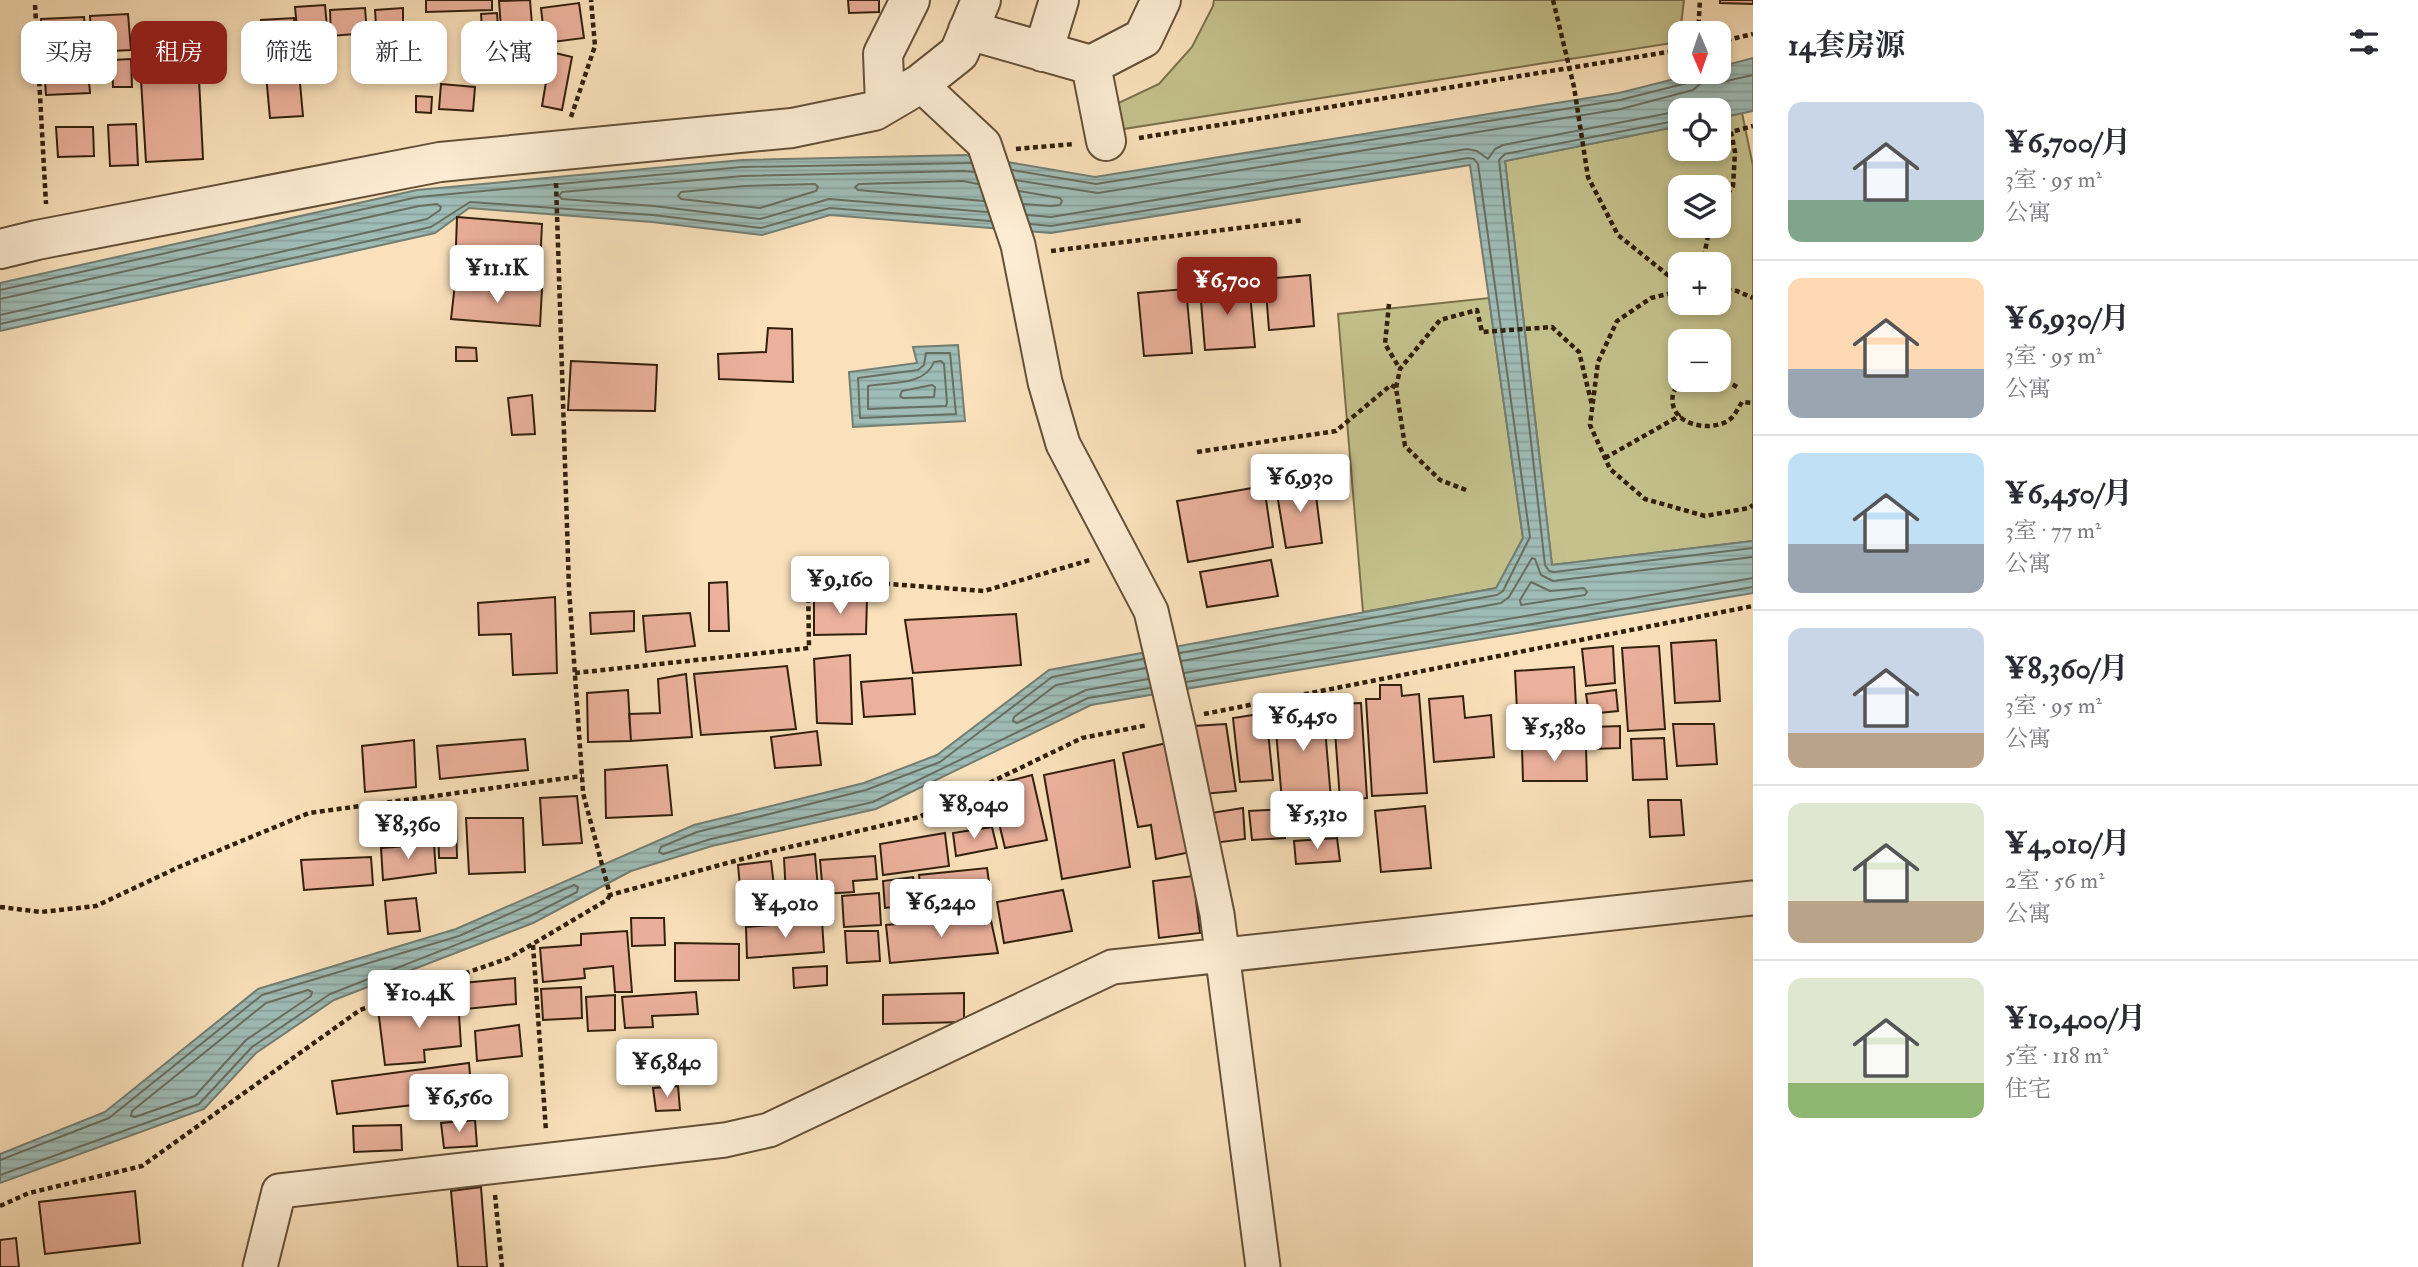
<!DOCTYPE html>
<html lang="zh">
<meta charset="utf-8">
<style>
body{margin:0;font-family:"IM FELL Double Pica","Noto Serif SC",serif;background:#f2f2f3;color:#2b2b33;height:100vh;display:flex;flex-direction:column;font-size:26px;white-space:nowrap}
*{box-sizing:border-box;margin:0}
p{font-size:23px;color:#7c7c81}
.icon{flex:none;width:38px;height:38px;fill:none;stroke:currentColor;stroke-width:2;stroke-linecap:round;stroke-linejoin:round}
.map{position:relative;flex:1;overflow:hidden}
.drawer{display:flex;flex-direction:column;background:#fff;width:665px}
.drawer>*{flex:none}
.guide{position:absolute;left:21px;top:21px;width:665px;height:63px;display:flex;gap:14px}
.needle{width:46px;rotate:178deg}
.controls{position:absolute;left:1668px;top:21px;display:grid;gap:14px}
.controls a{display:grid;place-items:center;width:63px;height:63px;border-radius:14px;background:#fff;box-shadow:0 4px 10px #0003;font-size:35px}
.price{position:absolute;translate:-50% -60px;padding:0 16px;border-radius:7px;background:#fff;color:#222;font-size:23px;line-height:46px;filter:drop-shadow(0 2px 4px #0008)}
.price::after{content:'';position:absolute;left:50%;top:42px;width:21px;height:16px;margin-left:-10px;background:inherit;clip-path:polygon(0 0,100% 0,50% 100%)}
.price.on{background:#8f2418;color:#fff}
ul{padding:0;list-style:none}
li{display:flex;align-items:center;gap:21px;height:175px;padding:0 35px}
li+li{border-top:2px solid #e1e1e2}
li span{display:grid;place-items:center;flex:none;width:196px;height:140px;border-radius:14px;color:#555}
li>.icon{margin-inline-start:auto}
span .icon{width:84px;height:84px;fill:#fffc;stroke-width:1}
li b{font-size:30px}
h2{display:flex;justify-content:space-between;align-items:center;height:84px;padding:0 35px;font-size:30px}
.chip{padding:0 24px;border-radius:14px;background:#fff;box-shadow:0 4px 10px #0003;font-size:24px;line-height:63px}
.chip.on{background:#8f2418;color:#fff}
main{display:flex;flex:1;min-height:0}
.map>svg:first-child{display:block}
</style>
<main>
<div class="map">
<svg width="1753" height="1267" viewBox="0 0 1753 1267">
<defs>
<pattern id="water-rules" width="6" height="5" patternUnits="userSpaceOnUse" patternTransform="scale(1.75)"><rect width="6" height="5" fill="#9fbcb6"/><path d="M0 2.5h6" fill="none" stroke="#89a19b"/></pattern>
</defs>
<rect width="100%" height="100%" fill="#fae1bb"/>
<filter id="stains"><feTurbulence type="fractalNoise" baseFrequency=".00286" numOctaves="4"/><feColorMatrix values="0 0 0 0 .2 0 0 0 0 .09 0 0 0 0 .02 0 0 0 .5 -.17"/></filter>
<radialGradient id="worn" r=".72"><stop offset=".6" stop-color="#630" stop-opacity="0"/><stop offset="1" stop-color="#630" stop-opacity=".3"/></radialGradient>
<path fill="#c4c18c" stroke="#7b704c" stroke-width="2" fill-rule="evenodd" d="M1214 0H1684L1679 42 1117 130 1112 106 1159 84 1192 47 1213 6Z
M1742 113 1753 166V541L1552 565 1505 161 1680 126V149H1718L1719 118ZM1680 187H1718V226H1680ZM1680 264H1718V303H1680ZM1680 341H1718V380H1680Z
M1489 298 1523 538 1497 588 1363 612 1338 314Z"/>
<path fill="url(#water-rules)" stroke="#737e72" stroke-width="2" d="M1753 58V111L1719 118 1718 110H1680V126L1505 161 1552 565 1753 541V593L1091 705 876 809 712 846 631 871 533 923 334 1000 256 1053 204 1109 0 1183V1154L105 1112 258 989 456 929 694 825 864 783 937 755 1049 670 1496 588 1523 538 1470 165 1051 233 830 215 762 235 652 222 469 208 435 233 0 331V283L417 190 742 160 966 155 1095 177 1619 93 1702 72H1718L1719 67Z
M958 345 965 421 853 427 849 372 917 363 913 347Z"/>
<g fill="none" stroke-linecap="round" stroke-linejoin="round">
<path stroke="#686e61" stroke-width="2" d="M1680 120 1505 154 1499 160 1545 565 1549 571 1554 572 1753 548
M1012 170 1096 184 1620 100 1691 82 1696 77 1697 72
M974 172 964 171 743 176 562 192 559 196 562 199 654 206 760 219 829 199 987 212
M1015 180 1098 193 1621 109 1693 90 1707 78 1722 82 1753 75
M815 184 818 187 816 191 760 208 681 199 678 196 681 192 744 186Z
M978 184 963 181 859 184 855 187 858 190 984 201
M1019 191 1060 198 1062 201 1060 205 1050 206 1024 204
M1027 215 1051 217 1467 149 1477 151 1488 159 1495 149 1503 145 1680 111
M1030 224 1051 226 1468 158 1474 159 1478 164 1530 537 1503 591 1497 595 1180 653
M0 290 418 197 742 167 971 163
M0 299 419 206 437 204 441 207 440 210 427 219 0 315
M0 324 431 227 470 202 653 215 761 228 830 208 990 221
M950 353 956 414 860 418 858 378 918 370 924 365 926 353Z
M941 361 944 364 947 403 946 406 868 409V386C890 382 925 386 934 362Z
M932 385 935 387 934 397 903 398 900 396 902 391Z
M1531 582 1550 591 1584 588 1587 592 1585 595 1521 605 1520 600Z
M1143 659 1052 677 940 762 866 790 697 832 661 847 659 852 663 854 711 839 873 802 1088 698 1150 688
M1182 661 1501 603 1509 597 1532 558 1535 559 1541 575 1553 581 1753 557
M1145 668 1056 685 1014 717 1013 721 1017 723 1086 690 1148 679
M1184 673 1753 578
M1186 682 1753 587
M308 990 312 992 311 996 246 1040 195 1096 135 1117 131 1116 132 1111 266 1003Z
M0 1160 109 1118 262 995 459 936 574 885 578 887 577 892 530 916 330 994 252 1047 199 1104 0 1175"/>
</g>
<path fill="#ecb19d" stroke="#32200c" stroke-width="2" d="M426 0H492V10L426 12Z
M530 0 532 25 501 28 499 1Z
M848 0H879V12L849 13Z
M1720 0H1753V4L1720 3Z
M579 3 584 38 545 43 541 8Z
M325 5 327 27 297 28 295 7Z
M365 8 367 33 331 36 330 10Z
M403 8V23L376 25 375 10Z
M497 13 500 52 484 53 481 14Z
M128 14 131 50 92 52 90 16Z
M84 17 90 93 46 95 41 19Z
M294 18 303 116 270 118 261 20Z
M137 35H171L172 65 138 66Z
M551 52 572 57 562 110 542 106Z
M131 59 132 87H113L112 60Z
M199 79 203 159 146 162 141 80Z
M441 84 475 87 473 111 439 109Z
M416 96 432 97 431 113 416 112Z
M136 124 138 165 110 166 108 125Z
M56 127H93L94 156 58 157Z
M457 217 542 224 540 267 487 262 488 275 455 274Z
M1310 275 1314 326 1269 330 1265 279Z
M1249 283 1255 347 1205 350 1200 289Z
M455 284 542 289 540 326 451 319Z
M1186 289 1192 353 1144 356 1138 293Z
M768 328 792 329 793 382 719 379 718 354 766 352Z
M456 347 476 348 477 361H456Z
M571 361 657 365 655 411 568 410Z
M532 395 535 434 512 435 508 398Z
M1314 480 1322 543 1286 548 1276 488Z
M1264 486 1273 547 1188 562 1177 501Z
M1271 560 1278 596 1207 607 1200 572Z
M727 582 729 631H709V583Z
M555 597 557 673 513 675 511 634 479 635 478 603Z
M814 598H867L866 634 814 635Z
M634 611V631L591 634 590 613Z
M690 613 695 646 646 652 643 616Z
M1016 614 1021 665 913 673 905 620Z
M1716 640 1720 701 1675 703 1671 643Z
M1613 646 1615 683 1586 686 1582 649Z
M1659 646 1665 729 1628 731 1622 648Z
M850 655 852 724 817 723 814 659Z
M787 666 796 729 701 735 694 674Z
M1574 667 1577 727 1518 729 1515 671Z
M686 674 692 737 631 741 629 714 660 713 658 679Z
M912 678 915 714 864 717 861 682Z
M1380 685H1401L1402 696 1419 694 1427 793 1372 796 1366 699H1380Z
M628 690 631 741 588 742 587 693Z
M1616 690 1618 711 1589 714 1586 694Z
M1463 696 1465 718 1491 715 1494 757 1434 762 1429 699Z
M1361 703 1367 798 1340 800 1333 704Z
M1323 705 1331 799 1282 801 1274 708Z
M1266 713 1273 780 1240 782 1233 718Z
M1226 724 1236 791 1202 794 1193 726Z
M1673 724H1714L1717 764 1677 766Z
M1620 726V748L1593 749V727Z
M817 731 821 765 775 768 771 737Z
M1664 738 1667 779 1633 780 1631 739Z
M525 739 528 770 440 779 437 746Z
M414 740 416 787 365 792 362 746Z
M1171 742 1191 852 1156 859 1151 825 1138 827 1123 753Z
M1522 748H1586L1587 781H1523Z
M1114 760 1130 867 1062 879 1044 775Z
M667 765 672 815 606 818 605 770Z
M1032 775 1047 840 1005 848 990 786Z
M577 796 582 843 543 845 540 798Z
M1648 800H1681L1684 835 1650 837Z
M1425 806 1431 868 1381 872 1375 811Z
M1243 808 1245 839 1214 843 1211 813Z
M1283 809 1285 838 1252 840 1249 811Z
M456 811 457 858H439L438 812Z
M466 818H523L525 872 469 874Z
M992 827 997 848 956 856 953 833Z
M945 833 949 866 883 875 880 844Z
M1337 838 1340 861 1296 864 1294 841Z
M434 844 436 873 383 880 381 848Z
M815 854 820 911 787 914 784 858Z
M875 856 877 879 853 881 854 892 823 894 820 860Z
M371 857 373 885 304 890 301 860Z
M771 861 776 903 742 908 738 865Z
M987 868 991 896 922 905 919 875Z
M1193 876 1200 933 1159 938 1153 881Z
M913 877 917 904 885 908 883 881Z
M1063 890 1072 931 1004 943 997 902Z
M879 893 881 925 844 927 842 896Z
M416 898 420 931 388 934 385 901Z
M990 916 998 953 890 963 886 925Z
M631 918H664L665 945 632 946Z
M822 921 824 952 747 958 746 927Z
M627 931 632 992H615L613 966 584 969 585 978 543 982 540 948 581 945V934Z
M845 931H878L880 961 847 963Z
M675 943 739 944V980L675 981Z
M827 966V985L794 988 793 968Z
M515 978 516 1004 466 1009 463 983Z
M581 987 582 1018 543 1020 541 989Z
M696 992 698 1014 652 1016 653 1027 625 1028 622 997Z
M964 993V1022L883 1024V995Z
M615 995V1030L588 1031 586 997Z
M458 999 461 1046 424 1050 425 1062 385 1065 378 1009Z
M519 1025 522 1056 477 1061 475 1031Z
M469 1063 472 1098 337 1114 332 1081Z
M678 1086 680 1110 656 1111 653 1088Z
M475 1120 477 1146 444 1148 441 1123Z
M401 1125 402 1150 354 1152 353 1126Z
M481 1187 487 1267H458L451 1191Z
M135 1191 140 1243 45 1254 39 1202Z
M16 1238 19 1267H0V1240Z"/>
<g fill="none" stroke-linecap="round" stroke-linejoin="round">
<defs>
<path id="minor" d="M920 84 984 144 1018 245 1045 382 1063 444 1151 611 1179 731 1217 914 1263 1267
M260 1267 279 1191 725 1140 769 1130 1112 967 1753 898"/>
<path id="tertiary" d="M968 30 1091 65 1143 38 1161 0
M1043 52 1059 0
M1091 65 1106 141
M885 104 883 54 910 0
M0 249 37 240 440 162 792 128 874 111 920 84 959 53 981 0"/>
</defs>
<use href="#minor" stroke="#645038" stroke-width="37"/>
<use href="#tertiary" stroke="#645038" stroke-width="42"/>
<path stroke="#32200c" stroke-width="4.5" stroke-dasharray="5 3.5" stroke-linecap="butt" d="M1553 0 1574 87 1588 177 1618 235 1674 280 1680 281
M35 5 46 204
M1698 33 1700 0
M1718 42 1753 34
M571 117 595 46 591 0
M1139 138 1680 50
M1016 149 1074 144
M556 183 569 589 582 776 583 793 610 895 764 853 919 817 1082 738 1148 725
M1718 208 1733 186 1735 152 1731 132 1753 126
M1051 251 1304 220
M1709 264 1704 256 1710 226
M1718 288 1737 291 1753 298
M1680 291 1651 298 1617 321 1598 362 1590 425 1610 469 1645 499 1705 516 1749 508 1753 505
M1389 304 1385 344 1400 369
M1718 376 1737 387
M1681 380C1679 384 1674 390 1673 394 1667 425 1710 433 1729 420 1735 416 1738 408 1742 402L1753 403
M1197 452 1336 431 1391 385 1396 388
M1605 458 1681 415
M1466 490 1440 480 1405 446 1396 388 1400 369 1440 320 1477 310 1482 332 1552 327 1579 352 1592 405
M575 673 809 648 808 578 984 591 1090 560
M1204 714 1753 606
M0 907 41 912 96 906 179 867 309 813 582 776
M533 945 546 1131
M495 1195 502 1267
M0 1206 29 1193 142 1166 360 1010 509 958 607 900 610 895"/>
<use href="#minor" stroke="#fcecd3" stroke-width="33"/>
<use href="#tertiary" stroke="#fcecd3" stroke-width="38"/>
</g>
<rect width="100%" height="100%" filter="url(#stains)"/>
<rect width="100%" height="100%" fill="url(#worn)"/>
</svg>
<div class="controls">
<a><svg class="needle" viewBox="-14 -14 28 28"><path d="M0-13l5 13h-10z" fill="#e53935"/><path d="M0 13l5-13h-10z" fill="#7c7c81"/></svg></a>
<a><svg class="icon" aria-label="locate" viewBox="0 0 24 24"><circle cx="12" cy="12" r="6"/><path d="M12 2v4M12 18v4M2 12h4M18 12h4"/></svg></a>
<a><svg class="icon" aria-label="layers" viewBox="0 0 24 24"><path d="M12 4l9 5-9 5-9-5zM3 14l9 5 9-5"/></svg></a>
<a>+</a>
<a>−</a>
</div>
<b class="price" style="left:497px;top:305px">¥11.1K</b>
<b class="price on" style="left:1227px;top:317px">¥6,700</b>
<b class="price" style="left:1300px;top:514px">¥6,930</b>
<b class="price" style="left:840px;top:616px">¥9,160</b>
<b class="price" style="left:1303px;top:753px">¥6,450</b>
<b class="price" style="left:1554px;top:764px">¥5,380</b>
<b class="price" style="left:974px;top:841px">¥8,040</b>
<b class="price" style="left:1317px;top:851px">¥5,310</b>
<b class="price" style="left:408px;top:861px">¥8,360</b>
<b class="price" style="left:941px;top:939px">¥6,240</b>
<b class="price" style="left:785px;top:940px">¥4,010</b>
<b class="price" style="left:419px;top:1030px">¥10.4K</b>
<b class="price" style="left:667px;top:1099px">¥6,840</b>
<b class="price" style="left:459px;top:1134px">¥6,560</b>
<div class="guide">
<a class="chip">买房</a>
<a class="chip on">租房</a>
<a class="chip">筛选</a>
<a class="chip">新上</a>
<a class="chip">公寓</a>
</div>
</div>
<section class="drawer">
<h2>14套房源<svg class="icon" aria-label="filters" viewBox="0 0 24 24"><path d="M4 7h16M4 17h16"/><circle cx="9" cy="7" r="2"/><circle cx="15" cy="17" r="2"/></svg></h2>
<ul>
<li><span style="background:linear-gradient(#c9d6e8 70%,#7fa58c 0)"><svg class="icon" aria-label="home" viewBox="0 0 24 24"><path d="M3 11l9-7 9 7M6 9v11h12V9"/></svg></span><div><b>¥6,700/月</b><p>3室 · 95 m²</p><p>公寓</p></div></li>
<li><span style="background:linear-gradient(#ffd9b3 65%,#9aa5b1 0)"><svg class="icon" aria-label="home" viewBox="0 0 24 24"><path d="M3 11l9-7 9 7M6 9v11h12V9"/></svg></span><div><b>¥6,930/月</b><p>3室 · 95 m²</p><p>公寓</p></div></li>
<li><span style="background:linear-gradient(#bfe0f5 65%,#9aa5b1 0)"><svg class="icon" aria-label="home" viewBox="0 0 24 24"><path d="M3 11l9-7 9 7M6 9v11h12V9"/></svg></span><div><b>¥6,450/月</b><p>3室 · 77 m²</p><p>公寓</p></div></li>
<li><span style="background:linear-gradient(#c9d6e8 75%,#b9a48a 0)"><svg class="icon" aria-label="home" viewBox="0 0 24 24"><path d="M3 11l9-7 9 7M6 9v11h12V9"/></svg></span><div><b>¥8,360/月</b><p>3室 · 95 m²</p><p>公寓</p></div></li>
<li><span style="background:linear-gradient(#dfe7d0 70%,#b9a48a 0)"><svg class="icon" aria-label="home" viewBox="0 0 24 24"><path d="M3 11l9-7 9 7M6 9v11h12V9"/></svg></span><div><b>¥4,010/月</b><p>2室 · 56 m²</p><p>公寓</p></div></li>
<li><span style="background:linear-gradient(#dfe7d0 75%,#8fb573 0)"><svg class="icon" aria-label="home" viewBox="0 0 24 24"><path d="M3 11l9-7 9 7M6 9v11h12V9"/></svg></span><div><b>¥10,400/月</b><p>5室 · 118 m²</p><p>住宅</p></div></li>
</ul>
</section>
</main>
